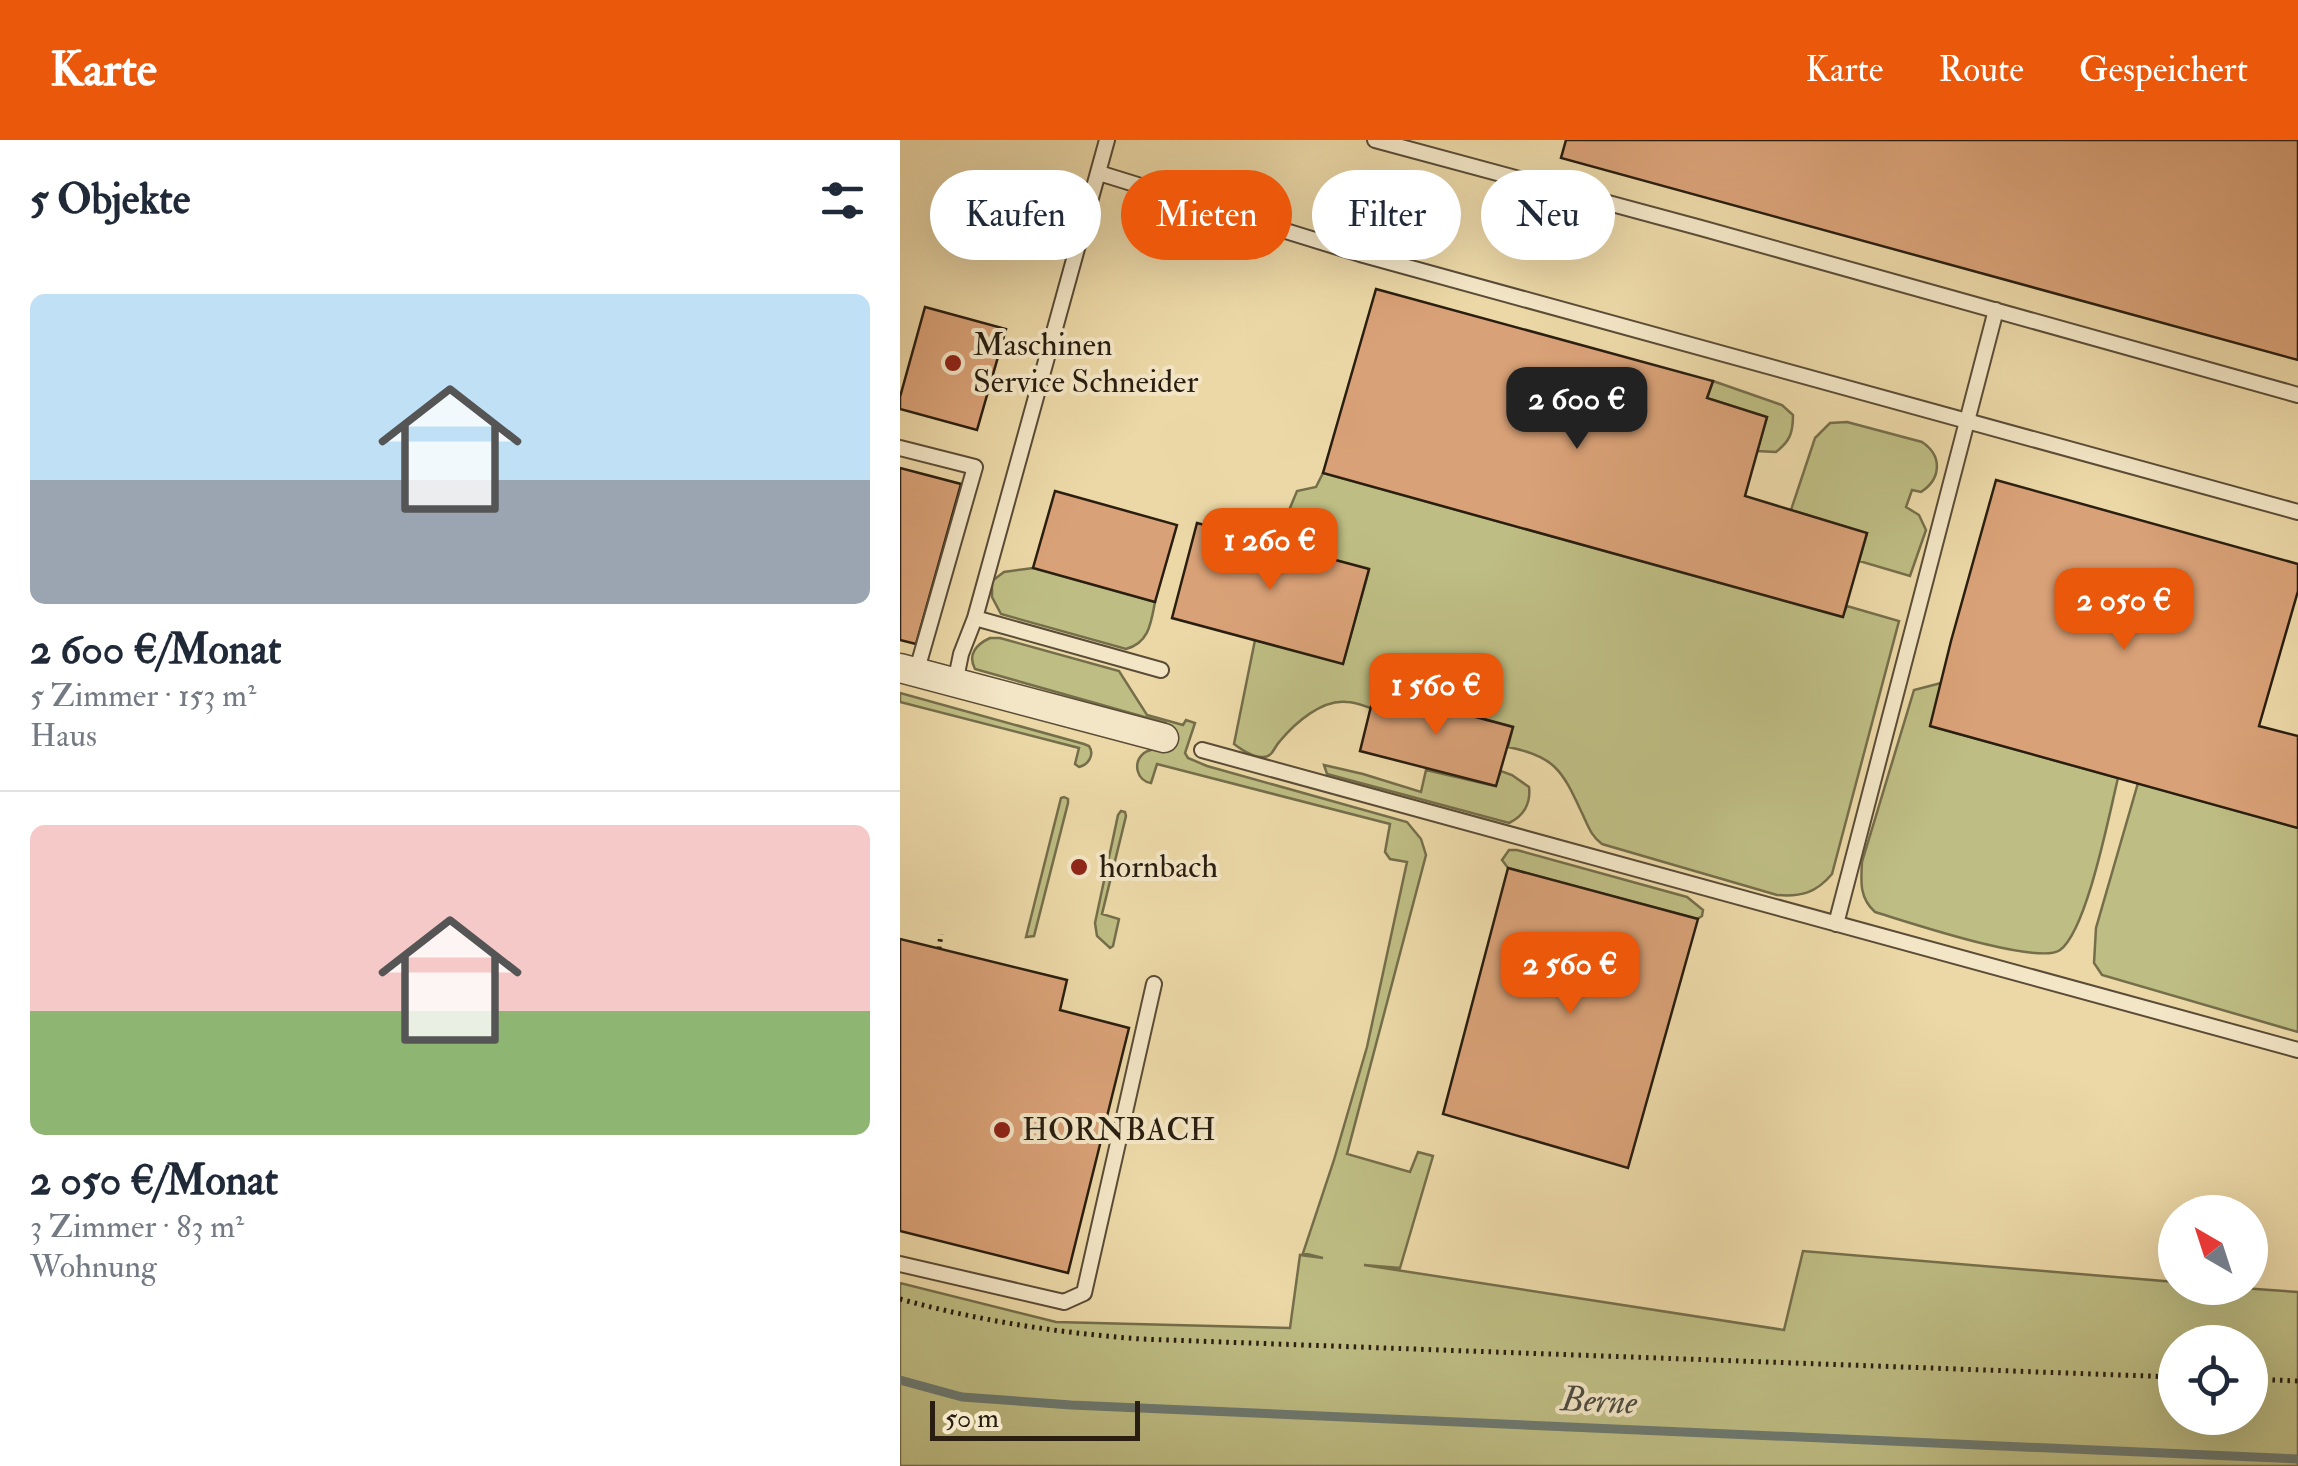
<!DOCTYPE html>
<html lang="de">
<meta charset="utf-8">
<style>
body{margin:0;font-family:"IM FELL Double Pica",serif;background:#f6f6f7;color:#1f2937;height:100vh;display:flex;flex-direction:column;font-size:38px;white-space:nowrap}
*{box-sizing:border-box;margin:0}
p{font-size:32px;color:#747a83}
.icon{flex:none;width:55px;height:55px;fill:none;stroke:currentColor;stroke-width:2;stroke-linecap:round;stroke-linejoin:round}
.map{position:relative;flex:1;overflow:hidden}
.drawer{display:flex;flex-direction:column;background:#fff;width:900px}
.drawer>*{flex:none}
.banner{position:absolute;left:30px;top:30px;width:950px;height:90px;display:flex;gap:20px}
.needle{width:65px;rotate:321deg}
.controls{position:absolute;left:1258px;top:1055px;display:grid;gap:20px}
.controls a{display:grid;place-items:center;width:110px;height:110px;border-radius:50%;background:#fff;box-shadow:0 10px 40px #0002;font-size:50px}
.scale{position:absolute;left:30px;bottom:25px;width:210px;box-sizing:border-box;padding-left:10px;border:5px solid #291e10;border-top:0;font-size:28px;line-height:35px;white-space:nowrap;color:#291e10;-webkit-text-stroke:8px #f3e6c6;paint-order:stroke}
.price{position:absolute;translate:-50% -85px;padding:0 22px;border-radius:20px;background:#ea580c;color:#fff;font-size:32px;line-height:65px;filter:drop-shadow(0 2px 5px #0008)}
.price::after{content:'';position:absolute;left:50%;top:60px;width:30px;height:22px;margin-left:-15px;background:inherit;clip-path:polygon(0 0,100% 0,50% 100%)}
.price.selected{background:#222;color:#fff}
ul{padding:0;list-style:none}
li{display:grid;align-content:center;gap:20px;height:530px;padding:0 30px}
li+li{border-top:2px solid #e0e1e3}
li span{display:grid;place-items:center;height:310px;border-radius:15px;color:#555}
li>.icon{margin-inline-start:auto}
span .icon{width:180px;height:180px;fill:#fffc;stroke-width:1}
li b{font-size:42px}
h2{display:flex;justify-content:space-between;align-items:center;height:120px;padding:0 30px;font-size:42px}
.tag{padding:0 35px;border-radius:45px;background:#fff;box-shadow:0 10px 40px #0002;font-size:35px;line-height:90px}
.tag.selected{background:#ea580c;color:#fff}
header{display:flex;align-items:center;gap:60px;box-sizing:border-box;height:140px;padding:0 50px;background:#ea580c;color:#fff}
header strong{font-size:48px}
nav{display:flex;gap:55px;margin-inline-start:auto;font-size:35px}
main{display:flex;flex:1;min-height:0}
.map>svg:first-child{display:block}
</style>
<header>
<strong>Karte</strong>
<nav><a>Karte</a><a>Route</a><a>Gespeichert</a></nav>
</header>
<main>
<section class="drawer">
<h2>5 Objekte<svg class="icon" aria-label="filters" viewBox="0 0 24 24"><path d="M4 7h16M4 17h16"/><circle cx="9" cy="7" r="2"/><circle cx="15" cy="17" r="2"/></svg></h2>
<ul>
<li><span style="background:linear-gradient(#bfe0f5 60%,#9aa5b1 0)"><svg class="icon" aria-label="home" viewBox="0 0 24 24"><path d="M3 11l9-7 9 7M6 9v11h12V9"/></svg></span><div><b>2 600 €/Monat</b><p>5 Zimmer · 153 m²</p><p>Haus</p></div></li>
<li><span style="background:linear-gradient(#f6c9c9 60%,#8fb573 0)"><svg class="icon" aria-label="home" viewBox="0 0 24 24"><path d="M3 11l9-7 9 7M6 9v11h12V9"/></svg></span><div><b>2 050 €/Monat</b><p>3 Zimmer · 83 m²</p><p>Wohnung</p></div></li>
</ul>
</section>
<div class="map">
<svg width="1398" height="1326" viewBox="0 0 1398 1326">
<rect width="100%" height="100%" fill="#ecd8a7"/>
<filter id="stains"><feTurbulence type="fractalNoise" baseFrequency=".002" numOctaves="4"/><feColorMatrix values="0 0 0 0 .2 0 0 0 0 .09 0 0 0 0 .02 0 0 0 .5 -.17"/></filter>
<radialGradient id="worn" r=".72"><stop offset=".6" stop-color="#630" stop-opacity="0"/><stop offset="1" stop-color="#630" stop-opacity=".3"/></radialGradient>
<path fill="#bebd83" stroke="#746e4a" stroke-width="2.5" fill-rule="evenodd" d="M813 241 882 265 893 275C893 293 890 301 876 312L857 311 867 277 807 258Z
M947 282 1022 302C1043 316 1041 339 1021 352L1012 350 1006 367 1019 375 1026 390 1010 436 959 421 967 393 891 370 915 298 930 283Z
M423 333 942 477 947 466 999 481 932 734C916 753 901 757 877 755L702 704C690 695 688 685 681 671 662 630 654 616 608 607L613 587 476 550 471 568C464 566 455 562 447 562 422 559 395 583 380 601 374 607 373 617 363 617 353 618 342 610 334 604L355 500 443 523 469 430 389 408 392 385 385 380 397 351 416 347Z
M133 428 255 462C251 483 249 503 226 509L101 474 92 457V441L104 432Z
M90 498H100L219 531 247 575 283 585 286 580 295 583 285 613 288 618 307 626 507 682 521 699 526 715 447 1014 510 1032 518 1012 533 1016 500 1128 464 1125 884 1190 903 1111 1275 1142V1148H1342L1398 1152V1326H0V1143L156 1182 390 1188 400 1115 423 1118 403 1113 434 1020 467 907 507 722 490 719 485 712 490 684 257 624 251 643C237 641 232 623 244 613 248 610 254 610 259 607L268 586 266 583 75 529C67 514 77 504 90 498ZM1275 1202H1350V1278H1275Z
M1041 543 1031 586 1218 638C1209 675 1187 790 1160 810 1138 826 1005 781 975 772 959 758 961 741 962 722L1014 550Z
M0 553 184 604 189 606C195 615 188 625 179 627L175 624 179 608 0 562Z
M424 625 463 634 521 652 526 630 595 646 601 631 612 635 629 647C631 663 624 676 609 683L427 634Z
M1238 643 1398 688V892L1202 835 1194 823 1196 788Z
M164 657 168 659V663L134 796 126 797 161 658Z
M221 671 225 672 226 676 202 774 219 779 213 806 210 808 197 796 195 783 218 675Z
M609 710H617L787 757 803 770 802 776 797 779 608 728 602 720Z"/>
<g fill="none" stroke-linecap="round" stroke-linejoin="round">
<path stroke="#6d7a71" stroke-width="9" d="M0 1240 62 1257 171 1265 1398 1319"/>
</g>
<path fill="#d9a177" stroke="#291e10" stroke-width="2.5" d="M666 0H1398V220L661 18Z
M476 149 813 241 807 258 867 277 845 356 967 393 943 477 423 333Z
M25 167 106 189 77 290 0 269V257Z
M0 328 61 344 16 504 0 500Z
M1096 340 1398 424V451L1359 586 1398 596V688L1030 586 1051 501Z
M155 351 277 385 255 462 133 428Z
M297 383 469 429 443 524 272 478Z
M475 550 613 587 596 646 460 611Z
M608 728 798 779 728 1028 543 974Z
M0 799 167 840 160 870 229 888 168 1133 0 1091Z"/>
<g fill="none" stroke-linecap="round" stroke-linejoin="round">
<defs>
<path id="lane" d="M475 0 801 88 1398 255
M199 33 460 114 1398 372
M0 308 75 327 16 533
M75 478 261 530
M55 543 61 514 75 478 207 0
M302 610 1398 910
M936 784 1096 170
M0 1124 164 1162 184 1153 254 844"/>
<path id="street" d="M0 528 264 598"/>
</defs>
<use href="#lane" stroke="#5a4c36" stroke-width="18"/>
<use href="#street" stroke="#5a4c36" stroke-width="31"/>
<path stroke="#291e10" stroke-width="5" stroke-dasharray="2.5 5" stroke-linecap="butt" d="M39 809 41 794
M0 1159C80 1181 159 1193 241 1199L1275 1237
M1350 1239 1398 1241"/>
<use href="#lane" stroke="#f3e6c6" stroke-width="14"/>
<use href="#street" stroke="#f3e6c6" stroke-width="28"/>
</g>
<g fill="#8f2418" stroke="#f3e6c6" stroke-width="4">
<circle cx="53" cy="223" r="10"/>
<circle cx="179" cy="727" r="10"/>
<circle cx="102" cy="990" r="10"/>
</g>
<g text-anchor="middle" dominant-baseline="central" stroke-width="8" stroke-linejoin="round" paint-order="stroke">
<g font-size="32" fill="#291e10" stroke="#f3e6c6" text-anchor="start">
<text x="73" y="205">Maschinen<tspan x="73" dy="37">Service Schneider</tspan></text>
<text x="199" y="727">hornbach</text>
<text x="122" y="990">HORNBACH</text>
</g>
<g font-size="35" font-style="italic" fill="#4b4c40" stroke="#f3e6c6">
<text transform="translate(699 1261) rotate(3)">Berne</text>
</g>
</g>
<rect width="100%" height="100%" filter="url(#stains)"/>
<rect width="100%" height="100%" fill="url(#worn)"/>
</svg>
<div class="controls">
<a><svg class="needle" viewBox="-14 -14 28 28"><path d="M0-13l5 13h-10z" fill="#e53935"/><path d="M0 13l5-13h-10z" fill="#747a83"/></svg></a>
<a><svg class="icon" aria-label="locate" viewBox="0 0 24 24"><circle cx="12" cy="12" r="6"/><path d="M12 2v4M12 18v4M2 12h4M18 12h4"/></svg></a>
</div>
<div class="scale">50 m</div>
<b class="price selected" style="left:677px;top:312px">2 600 €</b>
<b class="price" style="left:370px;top:453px">1 260 €</b>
<b class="price" style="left:1224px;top:513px">2 050 €</b>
<b class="price" style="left:536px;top:598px">1 560 €</b>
<b class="price" style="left:670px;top:877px">2 560 €</b>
<div class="banner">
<a class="tag">Kaufen</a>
<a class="tag selected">Mieten</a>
<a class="tag">Filter</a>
<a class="tag">Neu</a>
</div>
</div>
</main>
